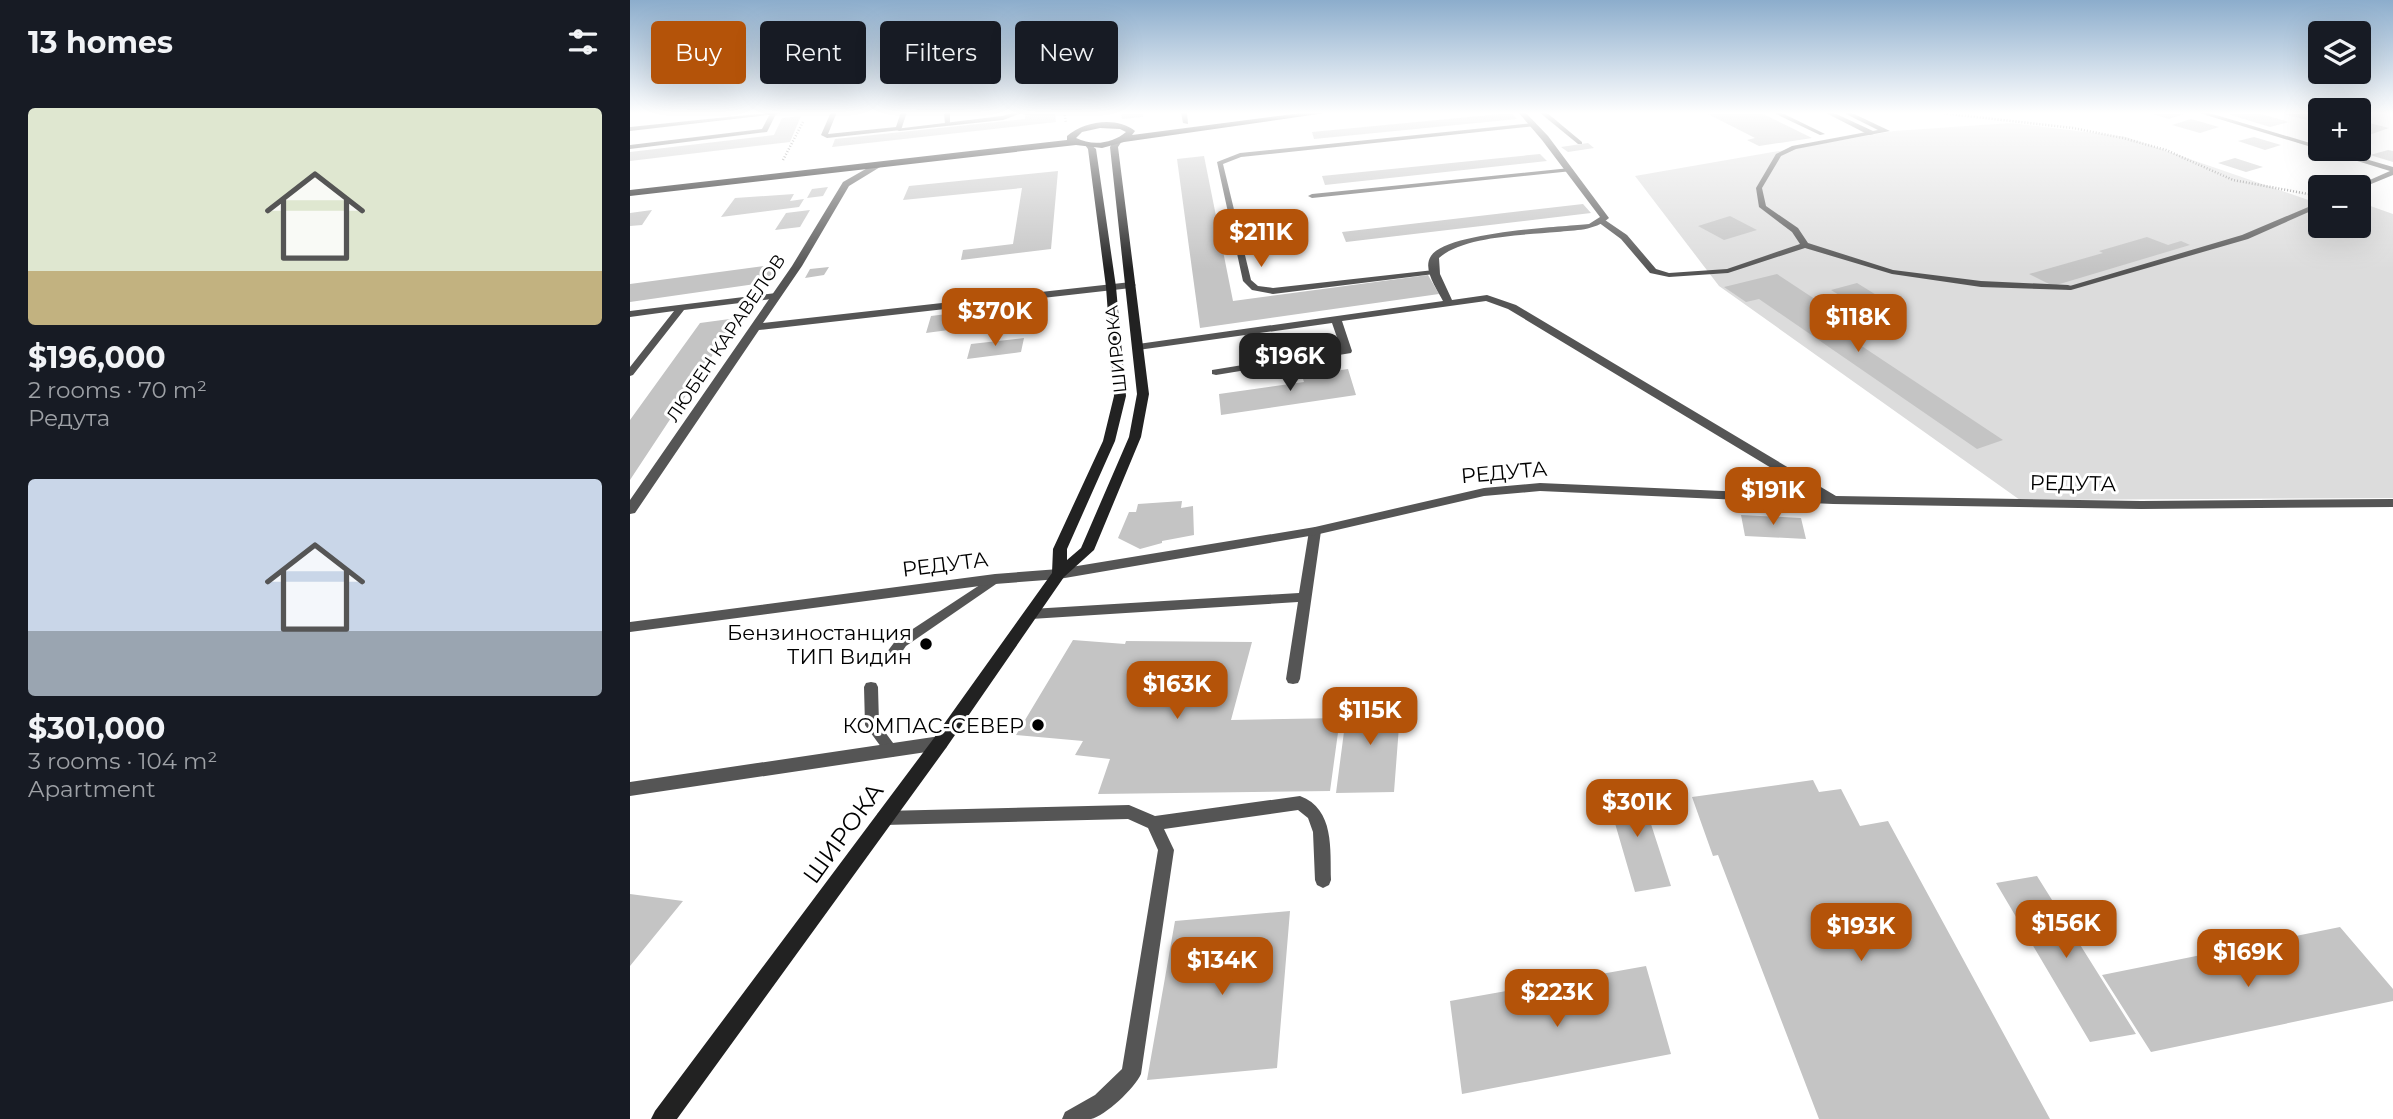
<!DOCTYPE html>
<meta charset="utf-8">
<style>
body{margin:0;font-family:Montserrat,sans-serif;background:#242831;color:#f1f3f6;height:100vh;display:flex;flex-direction:column;font-size:26px;white-space:nowrap}
*{box-sizing:border-box;margin:0}
p{font-size:23px;color:#9ea1a6}
.icon{flex:none;width:38px;height:38px;fill:none;stroke:currentColor;stroke-width:2;stroke-linecap:round;stroke-linejoin:round}
.map{position:relative;flex:1;overflow:hidden}
.sheet{display:flex;flex-direction:column;background:#171b24;width:630px}
.sheet>*{flex:none}
.guide{position:absolute;left:21px;top:21px;width:665px;height:63px;display:flex;gap:14px}
.controls{position:absolute;left:1678px;top:21px;display:grid;gap:14px}
.controls a{display:grid;place-items:center;width:63px;height:63px;border-radius:7px;background:#171b24;box-shadow:0 7px 28px #0002;font-size:35px}
.price{position:absolute;translate:-50% -60px;padding:0 16px;border-radius:14px;background:#b45309;color:#fff;font-size:23px;line-height:46px;filter:drop-shadow(0 2px 4px #0008)}
.price::after{content:'';position:absolute;left:50%;top:42px;width:21px;height:16px;margin-left:-10px;background:inherit;clip-path:polygon(0 0,100% 0,50% 100%)}
.price.active{background:#222;color:#fff}
ul{padding:0;list-style:none}
li{display:grid;align-content:center;gap:14px;height:371px;padding:0 28px}
li span{display:grid;place-items:center;height:217px;border-radius:7px;color:#555}
li>.icon{margin-inline-start:auto}
span .icon{width:126px;height:126px;fill:#fffc;stroke-width:1}
li b{font-size:30px}
h2{display:flex;justify-content:space-between;align-items:center;height:84px;padding:0 28px;font-size:30px}
.pill{padding:0 24px;border-radius:7px;background:#171b24;box-shadow:0 7px 28px #0002;font-size:24px;line-height:63px}
.pill.active{background:#b45309;color:#fff}
main{display:flex;flex:1;min-height:0}
.map>svg:first-child{display:block}
</style>
<main>
<section class="sheet">
<h2>13 homes<svg class="icon" aria-label="filters" viewBox="0 0 24 24"><path d="M4 7h16M4 17h16"/><circle cx="9" cy="7" r="2"/><circle cx="15" cy="17" r="2"/></svg></h2>
<ul>
<li><span style="background:linear-gradient(#dfe7d0 75%,#c2b280 0)"><svg class="icon" aria-label="home" viewBox="0 0 24 24"><path d="M3 11l9-7 9 7M6 9v11h12V9"/></svg></span><div><b>$196,000</b><p>2 rooms · 70 m²</p><p>Редута</p></div></li>
<li><span style="background:linear-gradient(#c9d6e8 70%,#9aa5b1 0)"><svg class="icon" aria-label="home" viewBox="0 0 24 24"><path d="M3 11l9-7 9 7M6 9v11h12V9"/></svg></span><div><b>$301,000</b><p>3 rooms · 104 m²</p><p>Apartment</p></div></li>
</ul>
</section>
<div class="map">
<svg width="1763" height="1119" viewBox="0 0 1763 1119">
<rect width="100%" height="100%" fill="#fff"/>
<path fill="#dcdcdc" d="M1381 123 1496 137 1690 204V226H1729V202L1763 214V498L1390 500 1089 286 1005 176 1264 131Z"/>
<path fill="#c4c4c4" d="M395 112H425L426 122 202 147 205 139 395 119Z
M491 112H513V117L492 119Z
M1089 112H1129L1182 138 1129 146 1117 140 1125 138 1078 114Z
M1516 112H1552L1557 113 1539 119Z
M1591 112H1624L1659 122 1640 127Z
M1690 112V116L1677 120 1650 113Z
M881 113 887 119 684 139 682 132Z
M171 116 160 142 0 161V152L144 135 152 118Z
M1561 119 1589 127 1570 133 1542 125Z
M1731 121 1759 128 1736 136 1729 135V122Z
M1624 137 1651 145 1635 150 1608 141Z
M958 143 964 148 938 152 931 147Z
M1758 150 1763 151V162L1740 155Z
M910 154 917 161 695 185 692 176Z
M574 156 603 301 798 275 809 294 570 328 547 159Z
M1605 158 1633 167 1616 172 1588 163Z
M428 171 421 249 331 260 333 250 383 244 392 188 273 200 279 186Z
M198 187 193 196 177 198 182 189Z
M164 194 160 201 174 199 169 207 91 217 105 198Z
M953 204 961 213 716 242 712 232Z
M22 210 12 225 0 226V213Z
M180 210 170 227 145 230 156 213Z
M1100 216 1127 230 1094 240 1068 226Z
M1517 237 1538 245 1551 241 1560 245 1423 286 1399 274 1473 253 1469 251Z
M148 264 140 282 0 302V284Z
M199 267 194 275 175 278 180 269Z
M1147 274 1209 315 1191 319 1373 440 1347 449 1129 299 1116 302 1094 287Z
M1227 283 1248 296 1222 303 1201 290Z
M388 305 386 321 296 333 301 316Z
M107 318 0 480V420L70 323Z
M394 338 391 352 337 359 341 344Z
M718 369 726 395 591 415 589 394 674 382 672 376Z
M552 501 551 508 563 506 564 535 532 541V543L510 549 488 538 499 512H506L508 504Z
M1111 515 1171 518 1176 539 1115 536Z
M443 640 495 644 496 641 622 642 601 720 710 718 700 791 468 794 480 759 445 755 453 741 386 735Z
M771 700 764 792 706 793 718 701Z
M1183 780 1189 792 1211 789 1230 826 1258 821 1420 1119H1189L1088 855 1083 856 1062 797Z
M1008 784 1041 886 1005 892 975 789Z
M1407 876 1506 1034 1460 1042 1366 883Z
M0 894 53 901 0 966Z
M660 911 647 1068 517 1080 545 921Z
M1710 927 1763 989V1001L1521 1052 1472 975Z
M1016 966 1041 1054 832 1094 820 1001Z"/>
<g fill="none" stroke-linecap="round" stroke-linejoin="round">
<path stroke="#777" stroke-width="2.5" stroke-dasharray="1 2" stroke-linecap="butt" d="M434 112 436 123
M1302 112 1443 128 1493 138 1536 150 1603 180 1678 194
M153 160 173 122"/>
<path fill="#555" fill-rule="evenodd" d="M146 112H165L0 131V127Z
M201 112H207L198 134 266 127 271 112H277L271 130 197 138 191 135Z
M314 112H320V125L315 124Z
M551 112H557L558 124 553 123Z
M909 112H916L952 142V144H948Z
M1142 112H1150L1195 134 1190 135Z
M903 123 905 126 611 157 593 164 621 280 628 286 643 288 804 270 808 272 804 274 643 294 622 290 613 281 587 162 610 153Z
M1242 131 1244 134 1166 149 1151 156 1132 188 1136 206 1168 228 1178 243 1263 270 1351 281 1438 285 1441 286V290L1351 287 1262 274 1175 248 1098 273 1039 277 1020 273 991 239 968 222 975 220 997 235 1026 269 1039 273 1097 269 1170 244 1162 232 1129 207 1126 188 1146 154 1162 146Z
M940 168 943 170 942 171 682 198 678 196 682 194Z
M146 293 149 294V298L54 310 3 375 0 376V367L44 311 0 317V311Z
M685 527 691 531 670 679 668 683 663 684 658 683 656 679 668 602 401 619 396 617 394 614 396 611 401 609 669 593 679 531Z
M365 575 371 579 369 582 276 646 269 656H259L257 652 266 640Z
M241 682 246 683 248 687 249 724 269 751 267 755 262 757 257 755 235 725 234 687 236 683Z
M670 796C705 809 700 850 701 880L699 885 693 888 687 885 685 880 683 832 678 818 668 810 534 829 544 850 511 1074C505 1088 475 1116 461 1119 452 1119 441 1119 432 1119L435 1112 465 1095 492 1069 528 850 518 828 498 819 254 825 248 823 246 818 248 813 254 811 499 805 525 816Z"/>
<path fill="#555" fill-rule="evenodd" d="M141 112H147L137 132 0 149V145L132 129Z
M385 112H395L373 120 269 131 265 129 372 116Z
M888 112H895L918 136 979 218C964 231 946 230 927 232 895 235 833 236 809 258L810 274 822 300 857 295 886 305 1206 496 1511 501 1763 499V507L1511 509 1203 504 910 491 854 496 685 535 429 579 365 584 0 632V622L365 574 429 569 685 527 854 488 910 483 1186 495 878 309 856 301 712 321 722 351 721 353 586 375 582 374V370L711 349 702 323 508 350 503 347 508 344 813 301C807 289 792 269 801 256 817 232 929 227 959 224L970 217 912 140Z
M1194 112H1202L1243 131 1248 130 1212 112H1220L1260 131 1239 135Z
M1566 112H1576L1690 146V149H1701L1763 167V175L1729 189 1724 187 1760 171Z
M248 162 255 164 219 186 172 266 133 323 501 282 506 285 501 288 129 330 5 513 0 514V500L162 266 213 182Z
M1690 202V207L1618 239 1441 290 1433 288 1612 235Z
M310 736 316 738 318 743 316 748 310 750 0 796V782Z"/>
<path fill="#222" fill-rule="evenodd" d="M485 139 492 141 488 147 519 394 511 437 464 550 434 577 316 748 47 1119H21L25 1111 304 738 422 573 423 549 473 441 484 396 476 287 458 149 455 145 459 143 466 149 486 287 496 396 485 441 437 549V560L451 548 499 437 507 394 480 147Z"/>
<path fill="#000" fill-rule="evenodd" d="M679 112H702L494 142 472 148 446 145 0 196V190L437 140V136C454 121 487 116 505 131L502 135ZM470 128 490 129 496 132C482 144 462 146 446 138L452 132Z"/>
</g>
<linearGradient id="sky" x2="0" y2="1"><stop stop-color="#8cadcc"/><stop offset="0.42" stop-color="#fff"/><stop offset="1" stop-color="#fff" stop-opacity="0"/></linearGradient>
<rect width="1763" height="269" fill="url(#sky)"/>
<g fill="#000" stroke="#fff" stroke-width="2.5">
<circle cx="296" cy="644" r="7"/>
<circle cx="408" cy="725" r="7"/>
</g>
<g text-anchor="middle" dominant-baseline="central" stroke-width="6" stroke-linejoin="round" paint-order="stroke">
<g font-size="18" fill="#000" stroke="#fff">
<text transform="translate(96 338) rotate(-56)">ЛЮБЕН КАРАВЕЛОВ</text>
<text transform="translate(486 349) rotate(-96)">ШИРОКА</text>
</g>
<g font-size="21" fill="#000" stroke="#fff">
<text transform="translate(874 472) rotate(-5)">РЕДУТА</text>
<text transform="translate(1443 483) rotate(1)">РЕДУТА</text>
<text transform="translate(315 564) rotate(-7)">РЕДУТА</text>
</g>
<g font-size="21" fill="#000" stroke="#fff" text-anchor="end">
<text x="282" y="632">Бензиностанция<tspan x="282" dy="24">ТИП Видин</tspan></text>
<text x="394" y="725">КОМПАС-СЕВЕР</text>
</g>
<g font-size="24" fill="#000" stroke="#fff">
<text transform="translate(213 833) rotate(-54)">ШИРОКА</text>
</g>
</g>
</svg>
<div class="controls">
<a><svg class="icon" aria-label="layers" viewBox="0 0 24 24"><path d="M12 4l9 5-9 5-9-5zM3 14l9 5 9-5"/></svg></a>
<a>+</a>
<a>−</a>
</div>
<b class="price" style="left:631px;top:269px">$211K</b>
<b class="price" style="left:365px;top:348px">$370K</b>
<b class="price" style="left:1228px;top:354px">$118K</b>
<b class="price active" style="left:660px;top:393px">$196K</b>
<b class="price" style="left:1143px;top:527px">$191K</b>
<b class="price" style="left:547px;top:721px">$163K</b>
<b class="price" style="left:740px;top:747px">$115K</b>
<b class="price" style="left:1007px;top:839px">$301K</b>
<b class="price" style="left:1436px;top:960px">$156K</b>
<b class="price" style="left:1231px;top:963px">$193K</b>
<b class="price" style="left:1618px;top:989px">$169K</b>
<b class="price" style="left:592px;top:997px">$134K</b>
<b class="price" style="left:927px;top:1029px">$223K</b>
<div class="guide">
<a class="pill active">Buy</a>
<a class="pill">Rent</a>
<a class="pill">Filters</a>
<a class="pill">New</a>
</div>
</div>
</main>
